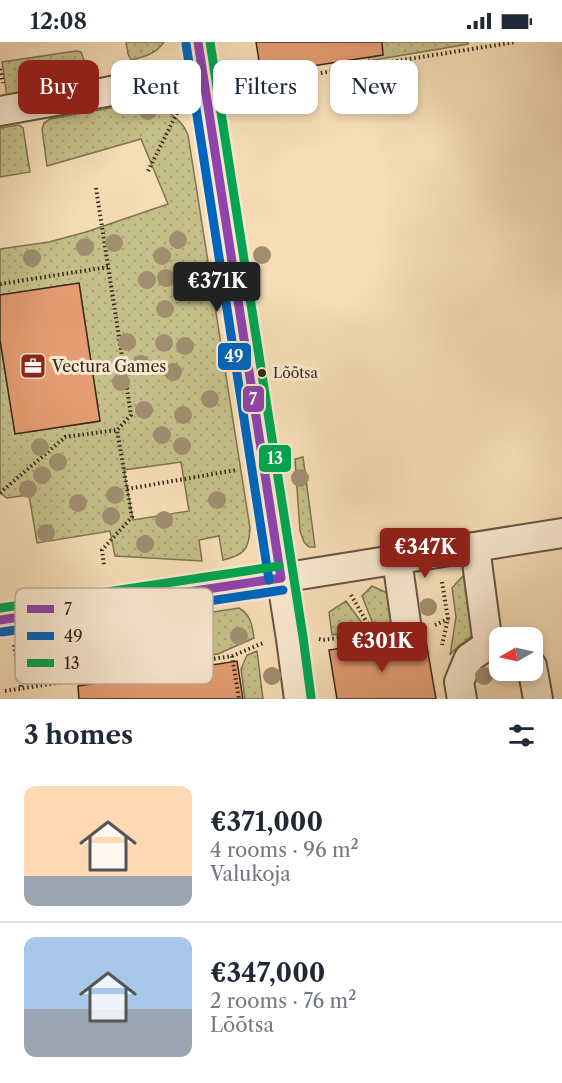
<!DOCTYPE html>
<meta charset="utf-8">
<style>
body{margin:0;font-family:"Libre Caslon Text",serif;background:#f2f2f3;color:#1f2937;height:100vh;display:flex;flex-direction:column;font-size:22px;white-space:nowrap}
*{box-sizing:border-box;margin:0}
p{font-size:20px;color:#747a83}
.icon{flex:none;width:33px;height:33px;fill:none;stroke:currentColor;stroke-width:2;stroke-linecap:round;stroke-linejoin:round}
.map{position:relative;height:657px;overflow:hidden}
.details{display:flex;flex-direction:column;background:#fff;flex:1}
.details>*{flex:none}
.top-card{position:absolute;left:18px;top:18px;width:526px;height:54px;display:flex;gap:12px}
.needle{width:39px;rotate:261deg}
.controls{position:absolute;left:489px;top:585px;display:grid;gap:12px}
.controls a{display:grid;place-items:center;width:54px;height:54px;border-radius:12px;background:#fff;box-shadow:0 3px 9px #0003;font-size:30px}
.price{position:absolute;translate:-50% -51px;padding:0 14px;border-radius:6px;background:#8f2418;color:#fff;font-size:20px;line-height:39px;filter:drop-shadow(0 2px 3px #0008)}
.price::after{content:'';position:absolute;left:50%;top:36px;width:18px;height:14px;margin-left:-9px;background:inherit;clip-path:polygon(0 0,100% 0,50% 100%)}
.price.active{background:#222;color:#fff}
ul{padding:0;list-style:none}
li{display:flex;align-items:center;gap:18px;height:150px;padding:0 24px}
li+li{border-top:2px solid #e0e1e3}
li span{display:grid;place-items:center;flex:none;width:168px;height:120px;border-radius:12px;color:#555}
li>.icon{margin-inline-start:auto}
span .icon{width:72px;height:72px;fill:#fffc;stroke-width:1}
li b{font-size:26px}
h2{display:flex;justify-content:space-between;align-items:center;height:72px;padding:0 24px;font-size:26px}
.tag{padding:0 21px;border-radius:12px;background:#fff;box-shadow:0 3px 9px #0003;font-size:21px;line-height:54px}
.tag.active{background:#8f2418;color:#fff}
.status{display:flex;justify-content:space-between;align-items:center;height:42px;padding:0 30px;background:#fff;direction:ltr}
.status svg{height:16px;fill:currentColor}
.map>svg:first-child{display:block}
</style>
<div class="status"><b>12:08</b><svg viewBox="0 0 49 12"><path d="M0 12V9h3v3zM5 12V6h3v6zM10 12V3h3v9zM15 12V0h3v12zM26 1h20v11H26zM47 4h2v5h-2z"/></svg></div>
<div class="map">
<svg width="562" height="657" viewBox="0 0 562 657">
<defs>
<pattern id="grass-dots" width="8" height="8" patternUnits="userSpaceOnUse" patternTransform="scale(1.5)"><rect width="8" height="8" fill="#c4bf88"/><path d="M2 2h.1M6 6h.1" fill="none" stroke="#a9a475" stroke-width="1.8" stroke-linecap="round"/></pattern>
</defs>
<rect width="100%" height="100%" fill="#f6ddb6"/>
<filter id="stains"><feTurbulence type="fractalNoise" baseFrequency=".00333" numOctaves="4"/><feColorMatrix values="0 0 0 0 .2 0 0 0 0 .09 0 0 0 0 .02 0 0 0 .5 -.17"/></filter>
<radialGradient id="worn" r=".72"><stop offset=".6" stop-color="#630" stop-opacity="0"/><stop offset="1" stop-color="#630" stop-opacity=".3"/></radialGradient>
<path fill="url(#grass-dots)" stroke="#7e7450" stroke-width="1.5" fill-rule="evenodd" d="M126 0H164C156 12 144 15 131 18L128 12Z
M366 0H468V2L369 19Z
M76 9 81 10C86 21 86 33 82 43L7 55 2 20Z
M159 57 157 63C171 72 182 78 188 93L250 486C249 507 245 513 223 518L219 494 199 498 202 519 115 514 110 489 37 501 29 453 7 456 0 451V298L15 392 100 379 79 241 0 253V207L49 200 86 190 168 162 141 97 47 124 42 87 44 81 50 77ZM181 420 189 469 133 478 124 428Z
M19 83 23 86 30 130 0 135V86Z
M303 415 315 505H309L304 500 300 489 295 417Z
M471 533 476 589C468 599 457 603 450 613L456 575 452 546 463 534Z
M372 544 396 555 399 583 375 587 362 554Z
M346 559 367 588 332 593 329 570Z
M239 566C251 573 252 583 254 596L218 612 174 619 172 610 148 614 147 617 114 623 109 586Z
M257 609 263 657H245L241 627 247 613Z"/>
<path fill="#e59c72" stroke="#372819" stroke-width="1.5" d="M256 0H382L383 13 261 32Z
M79 241 100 379 15 392 0 298V253Z
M424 593H425L436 657H337L329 608 392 598 395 606 401 610 411 611 419 608 423 602Z
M237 619 243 657H79L78 644Z"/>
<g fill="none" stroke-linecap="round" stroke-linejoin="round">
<defs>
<path id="minor" d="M198 0 291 597 299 657
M0 69 106 50 202 30
M475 505 488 603
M397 518 408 595
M0 578 281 536 562 491
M532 624 538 657
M462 657 459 640 469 616 488 603 500 601"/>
</defs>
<use href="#minor" stroke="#675540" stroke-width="32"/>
<path stroke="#372819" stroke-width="4" stroke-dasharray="1.5 3" stroke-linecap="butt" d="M0 27 3 41
M232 45 516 0
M148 129 177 71
M96 146 131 373 117 388 132 475 102 508 104 524
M0 242 108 225
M127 447 236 428
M0 451 65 395 117 388
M442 540 448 577 442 603
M351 553 373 591
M435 583 448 577
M105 589 112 632
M319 597 323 598 380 590
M14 603 21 646
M232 614 239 657
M5 649 232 614 263 601"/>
<use href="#minor" stroke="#f9e9d0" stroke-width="28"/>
<defs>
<path id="bus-1" d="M198 0 281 536
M0 578 281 536"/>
<path id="bus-2" d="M186 2 269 538
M2 590 283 548"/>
<path id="bus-3" d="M210 0 303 595 311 655
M0 566 279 524"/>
</defs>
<use href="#bus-1" stroke="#f9e9d0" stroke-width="14"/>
<use href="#bus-2" stroke="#f9e9d0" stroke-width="14"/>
<use href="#bus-3" stroke="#f9e9d0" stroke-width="14"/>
<use href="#bus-1" stroke="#8e44ad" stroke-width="9"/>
<use href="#bus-2" stroke="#0065bd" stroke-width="9"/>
<use href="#bus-3" stroke="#00a651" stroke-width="9"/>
</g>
<g fill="#a08e6f">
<circle cx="72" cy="35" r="9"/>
<circle cx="36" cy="39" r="9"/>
<circle cx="239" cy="57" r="9"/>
<circle cx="148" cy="69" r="9"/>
<circle cx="178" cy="198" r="9"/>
<circle cx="114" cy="201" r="9"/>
<circle cx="85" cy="205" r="9"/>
<circle cx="262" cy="213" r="9"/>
<circle cx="162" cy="214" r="9"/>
<circle cx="32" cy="216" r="9"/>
<circle cx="166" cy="236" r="9"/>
<circle cx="147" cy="238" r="9"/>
<circle cx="165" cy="267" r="9"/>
<circle cx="127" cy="300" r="9"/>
<circle cx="164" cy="301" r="9"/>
<circle cx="185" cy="304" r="9"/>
<circle cx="141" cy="322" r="9"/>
<circle cx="173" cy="330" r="9"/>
<circle cx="121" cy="340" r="9"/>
<circle cx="210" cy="357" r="9"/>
<circle cx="144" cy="368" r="9"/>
<circle cx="183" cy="373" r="9"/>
<circle cx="162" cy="393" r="9"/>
<circle cx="182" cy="404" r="9"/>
<circle cx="40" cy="405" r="9"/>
<circle cx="58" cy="420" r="9"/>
<circle cx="42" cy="433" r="9"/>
<circle cx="300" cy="436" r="9"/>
<circle cx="28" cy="447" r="9"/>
<circle cx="115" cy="453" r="9"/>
<circle cx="217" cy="458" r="9"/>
<circle cx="78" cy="461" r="9"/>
<circle cx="111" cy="474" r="9"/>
<circle cx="164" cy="478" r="9"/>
<circle cx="46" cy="491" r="9"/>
<circle cx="145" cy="502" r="9"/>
<circle cx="428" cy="565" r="9"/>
<circle cx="239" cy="594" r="9"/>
<circle cx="272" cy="634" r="9"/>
<circle cx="484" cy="634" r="9"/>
</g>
<defs>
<symbol id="office-square" viewBox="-11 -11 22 22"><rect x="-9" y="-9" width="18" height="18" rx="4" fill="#8f2418" stroke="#f9e9d0"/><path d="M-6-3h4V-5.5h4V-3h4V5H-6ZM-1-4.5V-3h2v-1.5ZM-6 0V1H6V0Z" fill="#fff"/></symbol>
</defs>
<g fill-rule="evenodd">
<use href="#office-square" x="18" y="309" width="30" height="30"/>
</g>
<circle fill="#372819" stroke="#f9e9d0" stroke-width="2" cx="262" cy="331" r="5"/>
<g text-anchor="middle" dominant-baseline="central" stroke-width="6" stroke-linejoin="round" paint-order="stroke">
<g font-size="14" fill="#372819" stroke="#f9e9d0" text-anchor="start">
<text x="273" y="331">Lõõtsa</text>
</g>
<g font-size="16" fill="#372819" stroke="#f9e9d0" text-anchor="start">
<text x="52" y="324">Vectura Games</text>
</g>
</g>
<rect x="15" y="546" width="198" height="96" rx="9" fill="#f9e9d0" stroke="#bfaf99" stroke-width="1.5"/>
<rect x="27" y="563" width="27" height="8" fill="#8e44ad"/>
<rect x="27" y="590" width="27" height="8" fill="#0065bd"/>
<rect x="27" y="617" width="27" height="8" fill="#00a651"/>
<g font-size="16" fill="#372819">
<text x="64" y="573">7</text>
<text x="64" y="600">49</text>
<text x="64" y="627">13</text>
</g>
<g stroke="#f9e9d0" stroke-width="2">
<rect x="217" y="300" width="35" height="29" rx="6" fill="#0065bd"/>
<rect x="242" y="343" width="23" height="28" rx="6" fill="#8e44ad"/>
<rect x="258" y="402" width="34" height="29" rx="6" fill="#00a651"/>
</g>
<g font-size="16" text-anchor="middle" font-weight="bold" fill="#fff">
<text x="234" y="320">49</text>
<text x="253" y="363">7</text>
<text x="275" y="422">13</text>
</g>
<rect width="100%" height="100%" filter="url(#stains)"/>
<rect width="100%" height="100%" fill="url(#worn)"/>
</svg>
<div class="controls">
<a><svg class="needle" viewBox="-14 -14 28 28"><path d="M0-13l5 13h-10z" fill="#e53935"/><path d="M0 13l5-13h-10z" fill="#747a83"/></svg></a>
</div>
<b class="price active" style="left:217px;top:271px">€371K</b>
<b class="price" style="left:425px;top:537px">€347K</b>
<b class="price" style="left:382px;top:631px">€301K</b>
<div class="top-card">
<a class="tag active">Buy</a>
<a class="tag">Rent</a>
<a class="tag">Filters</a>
<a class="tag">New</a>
</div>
</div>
<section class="details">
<h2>3 homes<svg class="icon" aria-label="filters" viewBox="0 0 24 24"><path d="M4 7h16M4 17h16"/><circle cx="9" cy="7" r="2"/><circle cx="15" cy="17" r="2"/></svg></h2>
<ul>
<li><span style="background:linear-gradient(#ffd9b3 75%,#9aa5b1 0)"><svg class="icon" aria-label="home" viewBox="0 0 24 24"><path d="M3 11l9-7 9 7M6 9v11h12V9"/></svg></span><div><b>€371,000</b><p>4 rooms · 96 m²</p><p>Valukoja</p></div></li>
<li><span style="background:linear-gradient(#a9c7e8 60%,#9aa5b1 0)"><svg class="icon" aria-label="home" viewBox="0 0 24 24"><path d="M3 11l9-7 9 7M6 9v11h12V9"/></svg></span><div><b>€347,000</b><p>2 rooms · 76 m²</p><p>Lõõtsa</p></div></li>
</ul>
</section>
